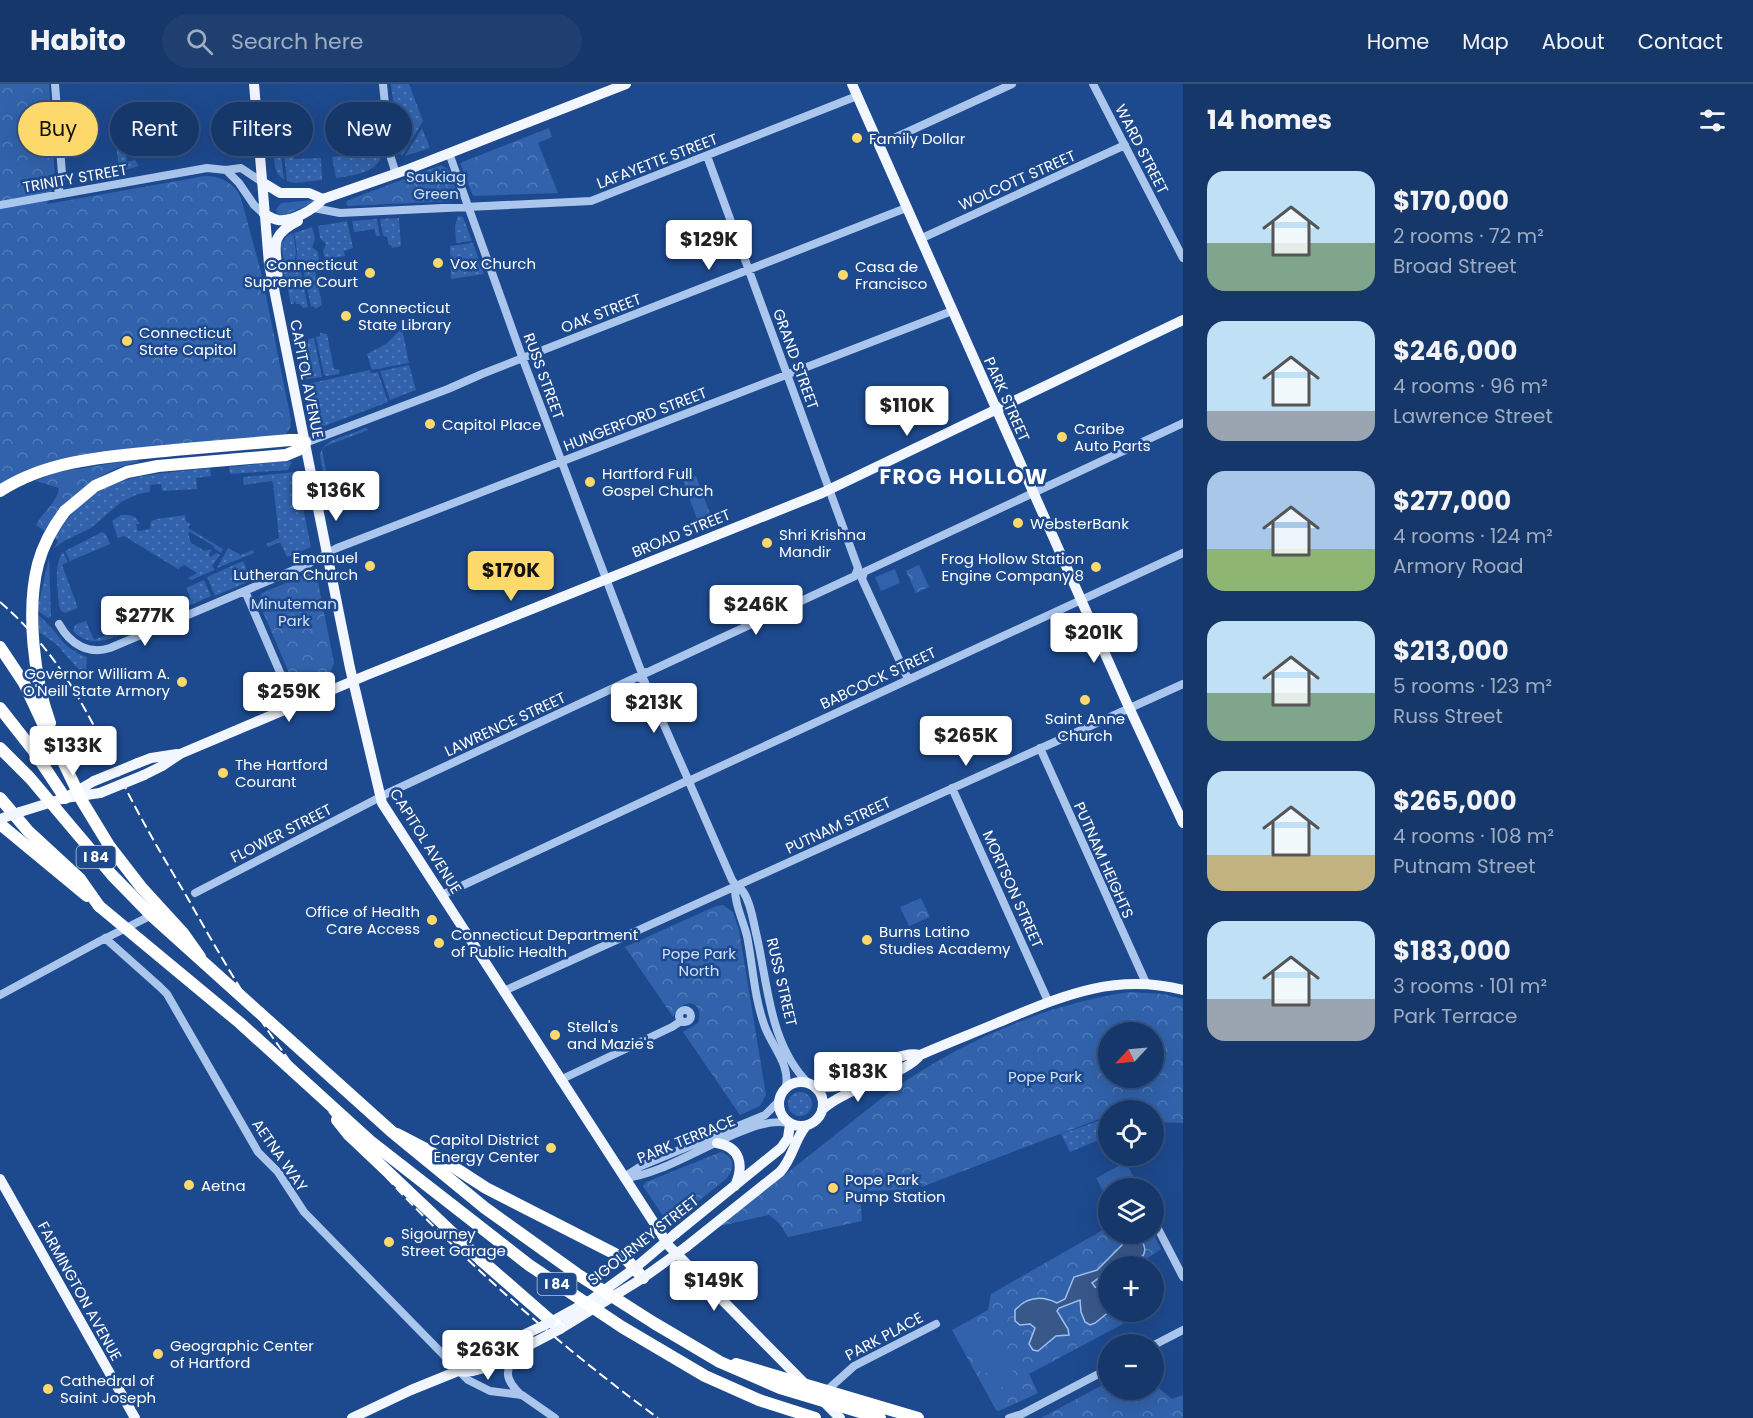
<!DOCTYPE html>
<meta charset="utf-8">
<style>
body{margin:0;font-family:Poppins,sans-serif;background:#1f3f70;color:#f1f3f6;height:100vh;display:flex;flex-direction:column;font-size:22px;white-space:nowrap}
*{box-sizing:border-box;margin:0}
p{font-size:20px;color:#9eacc1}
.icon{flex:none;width:33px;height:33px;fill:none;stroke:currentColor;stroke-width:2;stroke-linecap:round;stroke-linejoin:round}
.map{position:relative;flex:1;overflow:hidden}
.side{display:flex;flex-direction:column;background:#16376a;width:570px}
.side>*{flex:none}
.guide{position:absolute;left:18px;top:18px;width:570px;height:54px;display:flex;gap:12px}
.needle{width:39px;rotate:244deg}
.controls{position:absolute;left:1098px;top:938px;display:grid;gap:12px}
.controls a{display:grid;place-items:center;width:66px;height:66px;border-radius:50%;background:#16376a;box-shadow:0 6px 24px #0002,0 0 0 2px #35517e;font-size:30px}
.price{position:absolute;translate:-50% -51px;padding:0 14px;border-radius:6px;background:#fff;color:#222;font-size:20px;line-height:39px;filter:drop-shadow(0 2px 3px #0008)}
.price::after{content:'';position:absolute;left:50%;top:36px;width:18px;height:14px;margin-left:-9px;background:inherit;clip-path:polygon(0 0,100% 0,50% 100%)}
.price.selected{background:#fcd96a;color:#111}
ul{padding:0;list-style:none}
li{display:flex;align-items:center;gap:18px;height:150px;padding:0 24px}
li span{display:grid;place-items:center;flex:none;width:168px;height:120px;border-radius:18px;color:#555}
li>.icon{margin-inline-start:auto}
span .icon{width:72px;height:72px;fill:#fffc;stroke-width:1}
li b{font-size:26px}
h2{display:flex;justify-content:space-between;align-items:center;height:72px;padding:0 24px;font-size:26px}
.pill{padding:0 21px;border-radius:27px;background:#16376a;box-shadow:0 6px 24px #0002,0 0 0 2px #35517e;font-size:21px;line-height:54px}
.pill.selected{background:#fcd96a;color:#111}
header{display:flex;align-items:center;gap:36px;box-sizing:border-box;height:84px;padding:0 30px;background:#16376a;border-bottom:2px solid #35517e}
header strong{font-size:28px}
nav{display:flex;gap:33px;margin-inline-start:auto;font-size:21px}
.search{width:420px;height:54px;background:#1f3f70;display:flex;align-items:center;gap:15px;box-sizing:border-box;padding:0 21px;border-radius:33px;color:#9eacc1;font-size:22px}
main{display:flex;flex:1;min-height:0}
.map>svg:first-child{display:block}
</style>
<header>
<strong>Habito</strong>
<div class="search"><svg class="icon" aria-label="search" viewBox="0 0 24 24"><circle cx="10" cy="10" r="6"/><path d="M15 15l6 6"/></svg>Search here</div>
<nav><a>Home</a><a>Map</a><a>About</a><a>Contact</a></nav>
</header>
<main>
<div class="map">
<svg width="1183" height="1334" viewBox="0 0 1183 1334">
<defs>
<pattern id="grass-dots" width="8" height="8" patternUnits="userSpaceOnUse" patternTransform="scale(1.5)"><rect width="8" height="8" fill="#3162ab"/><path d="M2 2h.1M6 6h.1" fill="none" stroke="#507ab8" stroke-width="1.8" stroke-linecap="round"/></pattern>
<pattern id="forest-crowns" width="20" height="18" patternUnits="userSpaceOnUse" patternTransform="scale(1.5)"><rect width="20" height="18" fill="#3162ab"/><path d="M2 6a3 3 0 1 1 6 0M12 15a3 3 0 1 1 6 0" fill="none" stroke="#507ab8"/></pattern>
</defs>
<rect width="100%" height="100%" fill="#1d498e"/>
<path fill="url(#grass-dots)" d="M391 0H409L423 37 402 72 399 67Z
M282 32H288L294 75 321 74 322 96 295 99 287 97 280 36H283Z
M277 36 284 96 277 89 275 83 270 38Z
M422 44 430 64 405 72Z
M123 46 127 78 135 76 139 82 119 88 115 47Z
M379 48C379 55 382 64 381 72 378 89 349 92 336 94L332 73 359 69 357 50Z
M458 132 463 133 472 157 456 159 455 142Z
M399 134 401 162 392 164 391 161H389L387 153 383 152 380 135Z
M377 135 380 152H376L375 145 354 148 352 137Z
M347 137 353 164 344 167 345 172 325 175 323 167 326 160 320 154 318 142Z
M312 143 315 155 312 163 318 168 319 176 296 182 297 167 294 149Z
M293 149 296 168 294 182 285 184 281 160 287 152Z
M473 159 484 190 451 195 450 162Z
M316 181 322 185 315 187 322 221 315 225 314 222 311 223 303 185 304 183Z
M300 184 308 223 303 224 300 220H296L295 216 294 220H291L284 189 286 187Z
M402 244 409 279 372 286 367 270 386 260Z
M320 249 327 250 334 285 340 286 339 290 327 292 324 291 316 253 320 252Z
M314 254 322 293 306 295 299 263 302 261 305 264 304 261 308 259 309 255Z
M409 281 416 306 390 316 380 287Z
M370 286 371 289 378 288 388 318 319 344 316 343 307 300Z
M364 344H367L368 346 326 362 322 366 334 424 331 427 320 372C322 353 350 353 364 344Z
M286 377 292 378 288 386 230 390 229 383Z
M210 384 211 392 196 394 197 405 162 407 161 400 150 401V408L138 410 121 418 91 444 64 457 54 464 58 457 55 454C92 388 144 392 210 384Z
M296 388 311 463 287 473 280 458 268 463 266 460 279 454 273 399 271 397 244 401 243 393Z
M121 431C131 430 135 432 140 440H136L138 447 150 445 151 437 157 435 185 431 186 437 190 440 188 444 223 465 221 469 214 464V462L190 448 188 449 191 459 205 467 212 465 209 471 211 473 216 469 220 471 212 482 215 486 191 496 188 494 197 489 184 481 178 485 124 452 118 454 112 437Z
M102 448 106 450 110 460 70 477 65 467Z
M228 464 241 471 253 466 254 469 217 484Z
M63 468 68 478 62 481 78 524 65 529 61 527 59 522C58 504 53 483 63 468Z
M49 474 51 533 48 534 38 527V522Z
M243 477 250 493 248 498 215 512 207 493Z
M204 496 211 512 138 544 136 538 191 515 186 504Z
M38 531C59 547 59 563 87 573L86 583 90 593 87 595 56 560 39 548Z
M86 537 94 556 133 539 136 544C114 553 93 567 73 547L75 541Z
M788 1020a12 12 0 1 1 24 0a12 12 0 1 1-24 0Z
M1098 1037 1106 1053 1070 1068 1061 1050Z"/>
<path fill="url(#forest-crowns)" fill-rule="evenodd" d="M0 0H49L55 94 47 120 205 92C221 92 235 99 241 114L262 192 291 336 290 344 286 350 61 376 26 386 0 400Z
M549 44 552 53 538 59 558 109 473 112 460 79Z
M441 81 448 85 458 111 455 117 348 122 346 120 347 117 351 115Z
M315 116 316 118 282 132 277 129 276 125 281 119Z
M138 375V378C93 388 73 413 46 448L36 441C43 427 57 419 59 404L36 397 53 389Z
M696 392 715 443 702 448 683 397Z
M919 481 929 503 916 509 906 487Z
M307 490 317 493 334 579 329 591 302 602 297 601 292 596 260 521 259 514 262 509Z
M921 814 930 833 909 842 900 823Z
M723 821 733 828 739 846 766 1011 760 1022 740 1031 683 948 698 939C705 918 684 911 673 933L625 863 716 822Z
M1129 908 1163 910 1183 915V1039L1154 1038V1026H1108V1053L1099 1035 924 1102 903 1106 860 1107 862 1137 788 1153 779 1139 769 1131 720 1142 892 1006C961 958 1045 920 1129 908ZM1108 948H1154V993H1108Z
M721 1068C735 1073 735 1083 727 1094L669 1141 643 1102 646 1098Z
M1108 1120V1149H1153L1161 1165 1136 1182H1108V1227H1147L1029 1290 1038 1309 999 1327 996 1326 952 1246 988 1226 991 1210 1108 1143 1099 1125Z
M1154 1276 1160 1289 1155 1301 1172 1315 1183 1311V1334H1041L1108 1298V1305H1154Z"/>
<path fill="#3162ab" d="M895 485 900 499 881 507 875 493Z
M1126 1078 1134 1094 1127 1098 1126 1096 1103 1107 1096 1094Z
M984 1235 1007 1278 982 1291 959 1248Z
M1009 1280 1017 1294 992 1309 983 1294Z"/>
<path fill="#38588a" stroke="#9fc0ee" stroke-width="1.5" d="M1138 1155 1142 1157C1145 1163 1146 1166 1143 1172L1117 1182H1108V1187L1092 1199 1095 1203 1103 1205 1108 1209 1110 1227 1095 1239 1090 1241 1085 1238 1081 1228 1080 1216 1059 1224 1057 1227 1068 1245 1069 1251 1056 1252 1038 1267 1033 1266 1029 1260 1035 1244 1030 1240 1020 1241 1015 1237V1226C1027 1213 1041 1211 1057 1219L1065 1215 1074 1193 1097 1186 1125 1158Z"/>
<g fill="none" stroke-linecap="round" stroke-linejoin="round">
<path stroke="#abc6ed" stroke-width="8" d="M55 0 62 90 58 110
M383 0 390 71 396 90
M1093 0 1183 174
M879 61 1012 0
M449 69 525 281 641 587 646 589 855 492 858 484 707 72
M226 86 239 99 254 121 264 130
M0 121 207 84 226 86 241 84 262 98
M314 124 340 129 591 117 857 12
M920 155 1125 61
M305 359 448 305 482 290 906 124
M245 507 285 600 299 620
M59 540C70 560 88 571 110 564L308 480 337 464 952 227
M908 595 862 495 864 488 1183 339
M277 629 282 612 281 600
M1040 664 1146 899
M952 704 1048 917
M735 802C734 819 743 836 747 852 753 882 754 914 765 943 773 964 790 980 786 1003
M195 809 388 709 637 593 644 596 687 693V697L442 811
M105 854 160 903 167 910 258 1068 278 1088 304 1128 468 1296 490 1307 522 1311 555 1334
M504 907 1183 600
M0 911 100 857 150 832
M679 932a6 6 0 1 1 12 0a6 6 0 1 1-12 0Z
M560 996 672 943 681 937
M808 999C769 960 768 899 756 849 753 836 751 820 744 809 741 803 735 802 732 796L690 700 691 696 1183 469
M624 1093 641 1082 765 1031 778 1018
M624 1094C672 1091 747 1030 788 1039
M1154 1137 1183 1193
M1154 1261 1183 1246
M521 1267C504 1285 503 1294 521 1311
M824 1309 854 1282 936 1240
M1009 1334 1022 1330 1108 1285"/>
<path stroke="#f1f6ff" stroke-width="10" d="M254 0 269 180 350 584 382 719 669 1162 806 1301
M852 0 1126 617 1183 739
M262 98 280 109H309L323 115
M264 130C268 132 273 135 278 136 293 138 314 125 323 115L409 85 626 0
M277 200C281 168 262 155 298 137
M138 679 151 674 177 670
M144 691 162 682 180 670 367 591 822 409 1183 236
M70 711 94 697
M20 728 65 714 100 709
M779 1020a22 22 0 1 1 44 0a22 22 0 1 1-44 0Z
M814 1002C823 1003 832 1004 842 1001 863 994 897 965 920 971
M823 1025C845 1004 909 989 920 971 945 960 971 950 997 939 1060 913 1113 888 1183 906
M717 1059C741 1063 744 1082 735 1102
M0 1095 135 1334
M675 1150 781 1064 788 1054 790 1040
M686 1163 780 1088C793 1074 794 1056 806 1042
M551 1238 591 1216 635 1184
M560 1245 643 1194
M458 1287C478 1291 497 1277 514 1269
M822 1316 840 1334
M352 1334 411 1306 458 1287 470 1276 504 1260"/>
<path stroke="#fff" stroke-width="12" d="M0 407C50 374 116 372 174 366 213 363 251 359 290 356H298L305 359 298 366 286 371 158 382 127 388 95 402 65 427
M0 563 24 599 52 659 59 669
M0 624 33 666 65 714
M0 714 28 747 80 795 99 822
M0 740 87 812
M110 763 141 803 183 849 200 873
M397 1050 426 1065 486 1104 627 1176 643 1194
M481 1176 559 1244"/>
<path stroke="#fff" stroke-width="2" stroke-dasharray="10 4.5" stroke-linecap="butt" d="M0 518C72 580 96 650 139 730 154 758 171 786 187 813 208 850 229 887 252 923 354 1079 508 1224 658 1334"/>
<path stroke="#f1f6ff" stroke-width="10" d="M94 697 138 679
M100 709 144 691
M0 735 20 728
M635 1184 675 1150
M643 1194 686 1163
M504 1260 551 1238
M514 1269 560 1245"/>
<path stroke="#fff" stroke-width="12" d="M50 639C34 595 26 526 38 480 43 461 53 443 65 427
M0 664 30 694 112 791 152 832 391 1047 485 1124 577 1190 654 1239 720 1278 780 1304 880 1334
M59 669 82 717 110 763
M99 822 240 939 370 1057 529 1181 622 1243 705 1292 759 1316 815 1334
M337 1036 349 1051 481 1176
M736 1280 918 1334"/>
</g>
<g fill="#fcd96a" stroke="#1d498e" stroke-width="2">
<circle cx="857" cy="54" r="6"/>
<circle cx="438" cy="179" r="6"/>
<circle cx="370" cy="189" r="6"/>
<circle cx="843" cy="191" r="6"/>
<circle cx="346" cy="232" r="6"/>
<circle cx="127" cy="257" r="6"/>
<circle cx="430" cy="340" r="6"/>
<circle cx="1062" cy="353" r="6"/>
<circle cx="590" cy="398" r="6"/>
<circle cx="1018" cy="439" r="6"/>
<circle cx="767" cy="459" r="6"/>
<circle cx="370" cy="482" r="6"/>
<circle cx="1096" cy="483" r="6"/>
<circle cx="182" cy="598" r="6"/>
<circle cx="1085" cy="616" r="6"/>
<circle cx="223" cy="689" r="6"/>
<circle cx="432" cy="836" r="6"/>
<circle cx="867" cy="856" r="6"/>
<circle cx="439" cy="859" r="6"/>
<circle cx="555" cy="951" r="6"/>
<circle cx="551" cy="1064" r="6"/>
<circle cx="189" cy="1101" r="6"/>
<circle cx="833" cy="1104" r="6"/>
<circle cx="389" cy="1158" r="6"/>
<circle cx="158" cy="1270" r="6"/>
<circle cx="48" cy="1305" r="6"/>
</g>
<g text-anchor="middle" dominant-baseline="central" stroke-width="5" stroke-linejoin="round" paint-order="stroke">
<g fill="#1d498e" stroke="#bbc8dd" stroke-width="1.5">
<rect x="76.5" y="762" width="39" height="22" rx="4.5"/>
<rect x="537.5" y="1189" width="39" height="22" rx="4.5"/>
</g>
<g font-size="14" font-weight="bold" fill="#fff">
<text x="96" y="773">I 84</text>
<text x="557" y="1200">I 84</text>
</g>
<g font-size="15" fill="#fff" stroke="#1d498e" text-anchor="start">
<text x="869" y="54">Family Dollar</text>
<text x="450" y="179">Vox Church</text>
<text x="358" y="180" text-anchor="end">Connecticut<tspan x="358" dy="17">Supreme Court</tspan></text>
<text x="855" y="182">Casa de<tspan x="855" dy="17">Francisco</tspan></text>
<text x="358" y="223">Connecticut<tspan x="358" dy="17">State Library</tspan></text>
<text x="139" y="248">Connecticut<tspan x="139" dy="17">State Capitol</tspan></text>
<text x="442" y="340">Capitol Place</text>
<text x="1074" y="344">Caribe<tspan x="1074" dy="17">Auto Parts</tspan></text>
<text x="602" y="389">Hartford Full<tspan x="602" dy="17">Gospel Church</tspan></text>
<text x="1030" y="439">WebsterBank</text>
<text x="779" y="450">Shri Krishna<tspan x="779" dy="17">Mandir</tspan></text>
<text x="358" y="473" text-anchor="end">Emanuel<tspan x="358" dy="17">Lutheran Church</tspan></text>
<text x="1084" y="474" text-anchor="end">Frog Hollow Station<tspan x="1084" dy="17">Engine Company 8</tspan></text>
<text x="170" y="589" text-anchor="end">Governor William A.<tspan x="170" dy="17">O'Neill State Armory</tspan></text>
<text x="1085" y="634" text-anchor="middle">Saint Anne<tspan x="1085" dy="17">Church</tspan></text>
<text x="235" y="680">The Hartford<tspan x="235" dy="17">Courant</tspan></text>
<text x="420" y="827" text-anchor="end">Office of Health<tspan x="420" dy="17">Care Access</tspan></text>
<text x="879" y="847">Burns Latino<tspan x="879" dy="17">Studies Academy</tspan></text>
<text x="451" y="850">Connecticut Department<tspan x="451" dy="17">of Public Health</tspan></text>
<text x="567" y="942">Stella's<tspan x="567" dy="17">and Mazie's</tspan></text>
<text x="539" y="1055" text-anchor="end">Capitol District<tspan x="539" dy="17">Energy Center</tspan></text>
<text x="845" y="1095">Pope Park<tspan x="845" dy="17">Pump Station</tspan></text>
<text x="201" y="1101">Aetna</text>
<text x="401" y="1149">Sigourney<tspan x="401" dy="17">Street Garage</tspan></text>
<text x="170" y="1261">Geographic Center<tspan x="170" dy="17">of Hartford</tspan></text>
<text x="60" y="1296">Cathedral of<tspan x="60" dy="17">Saint Joseph</tspan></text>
</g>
<g font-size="15" fill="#fff" stroke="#1d498e">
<text transform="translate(1142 65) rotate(63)">WARD STREET</text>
<text transform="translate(657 77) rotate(-21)">LAFAYETTE STREET</text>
<text transform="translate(75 94) rotate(-10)">TRINITY STREET</text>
<text transform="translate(1017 96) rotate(-24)">WOLCOTT STREET</text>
<text transform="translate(601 229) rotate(-21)">OAK STREET</text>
<text transform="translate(796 275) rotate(70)">GRAND STREET</text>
<text transform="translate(544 292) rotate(70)">RUSS STREET</text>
<text transform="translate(307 295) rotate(79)">CAPITOL AVENUE</text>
<text transform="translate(1007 315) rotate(66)">PARK STREET</text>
<text transform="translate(635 335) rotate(-21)">HUNGERFORD STREET</text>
<text transform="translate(681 449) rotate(-22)">BROAD STREET</text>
<text transform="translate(878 594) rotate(-25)">BABCOCK STREET</text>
<text transform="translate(505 640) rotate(-25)">LAWRENCE STREET</text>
<text transform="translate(838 741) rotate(-25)">PUTNAM STREET</text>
<text transform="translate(281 749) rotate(-27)">FLOWER STREET</text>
<text transform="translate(426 757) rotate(58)">CAPITOL AVENUE</text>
<text transform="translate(1104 776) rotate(66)">PUTNAM HEIGHTS</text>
<text transform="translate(1013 805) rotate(66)">MORTSON STREET</text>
<text transform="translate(782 898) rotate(77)">RUSS STREET</text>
<text transform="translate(686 1055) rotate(-22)">PARK TERRACE</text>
<text transform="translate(280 1071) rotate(55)">AETNA WAY</text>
<text transform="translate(643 1156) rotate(-38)">SIGOURNEY STREET</text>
<text transform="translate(80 1207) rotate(61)">FARMINGTON AVENUE</text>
<text transform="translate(884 1252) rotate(-28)">PARK PLACE</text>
</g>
<g font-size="15" fill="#d1e1f9" stroke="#1d498e">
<text x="436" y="92">Saukiag<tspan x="436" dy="17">Green</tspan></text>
<text x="294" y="519">Minuteman<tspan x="294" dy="17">Park</tspan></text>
<text x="699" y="869">Pope Park<tspan x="699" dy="17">North</tspan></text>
<text x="1045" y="992">Pope Park</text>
</g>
<g font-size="21" font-weight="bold" letter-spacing="1.5" fill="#fff" stroke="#1d498e">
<text x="964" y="392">FROG HOLLOW</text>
</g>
</g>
</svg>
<div class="controls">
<a><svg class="needle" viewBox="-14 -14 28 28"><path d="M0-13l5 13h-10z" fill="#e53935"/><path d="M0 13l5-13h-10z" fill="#9eacc1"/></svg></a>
<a><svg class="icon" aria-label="locate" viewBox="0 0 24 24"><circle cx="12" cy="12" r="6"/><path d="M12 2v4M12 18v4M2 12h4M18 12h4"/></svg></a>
<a><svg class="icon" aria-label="layers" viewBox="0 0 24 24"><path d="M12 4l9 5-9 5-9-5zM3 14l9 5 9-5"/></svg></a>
<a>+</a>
<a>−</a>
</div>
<b class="price" style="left:709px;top:187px">$129K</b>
<b class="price" style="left:907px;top:353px">$110K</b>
<b class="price" style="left:336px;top:438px">$136K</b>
<b class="price selected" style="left:511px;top:518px">$170K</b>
<b class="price" style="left:756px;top:552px">$246K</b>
<b class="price" style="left:145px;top:563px">$277K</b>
<b class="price" style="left:1094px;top:580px">$201K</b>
<b class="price" style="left:289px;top:639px">$259K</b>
<b class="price" style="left:654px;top:650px">$213K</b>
<b class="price" style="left:966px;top:683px">$265K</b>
<b class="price" style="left:73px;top:693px">$133K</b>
<b class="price" style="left:858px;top:1019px">$183K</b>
<b class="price" style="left:714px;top:1228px">$149K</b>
<b class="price" style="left:488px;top:1297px">$263K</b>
<div class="guide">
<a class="pill selected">Buy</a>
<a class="pill">Rent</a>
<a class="pill">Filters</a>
<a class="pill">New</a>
</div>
</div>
<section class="side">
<h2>14 homes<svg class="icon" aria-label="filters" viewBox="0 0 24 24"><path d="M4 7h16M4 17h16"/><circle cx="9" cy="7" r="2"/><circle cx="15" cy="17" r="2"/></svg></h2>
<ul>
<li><span style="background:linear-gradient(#bfe0f5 60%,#7fa58c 0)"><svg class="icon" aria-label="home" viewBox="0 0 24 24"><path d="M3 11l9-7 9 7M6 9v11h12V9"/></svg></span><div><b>$170,000</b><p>2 rooms · 72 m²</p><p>Broad Street</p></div></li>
<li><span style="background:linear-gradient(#bfe0f5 75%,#9aa5b1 0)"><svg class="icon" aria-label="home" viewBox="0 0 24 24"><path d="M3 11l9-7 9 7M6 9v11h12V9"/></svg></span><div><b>$246,000</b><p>4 rooms · 96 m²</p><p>Lawrence Street</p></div></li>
<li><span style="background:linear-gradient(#a9c7e8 65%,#8fb573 0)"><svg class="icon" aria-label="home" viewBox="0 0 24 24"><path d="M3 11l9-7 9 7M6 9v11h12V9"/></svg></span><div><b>$277,000</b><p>4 rooms · 124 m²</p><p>Armory Road</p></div></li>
<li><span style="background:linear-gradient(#bfe0f5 60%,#7fa58c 0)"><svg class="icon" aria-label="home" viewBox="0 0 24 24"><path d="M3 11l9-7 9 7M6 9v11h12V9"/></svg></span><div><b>$213,000</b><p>5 rooms · 123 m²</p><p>Russ Street</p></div></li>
<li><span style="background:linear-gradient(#bfe0f5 70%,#c2b280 0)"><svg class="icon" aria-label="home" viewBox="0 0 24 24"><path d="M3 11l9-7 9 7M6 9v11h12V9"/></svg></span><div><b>$265,000</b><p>4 rooms · 108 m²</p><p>Putnam Street</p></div></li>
<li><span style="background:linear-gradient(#bfe0f5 65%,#9aa5b1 0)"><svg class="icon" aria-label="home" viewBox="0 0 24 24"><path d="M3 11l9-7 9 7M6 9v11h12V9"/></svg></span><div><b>$183,000</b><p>3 rooms · 101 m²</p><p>Park Terrace</p></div></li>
</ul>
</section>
</main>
